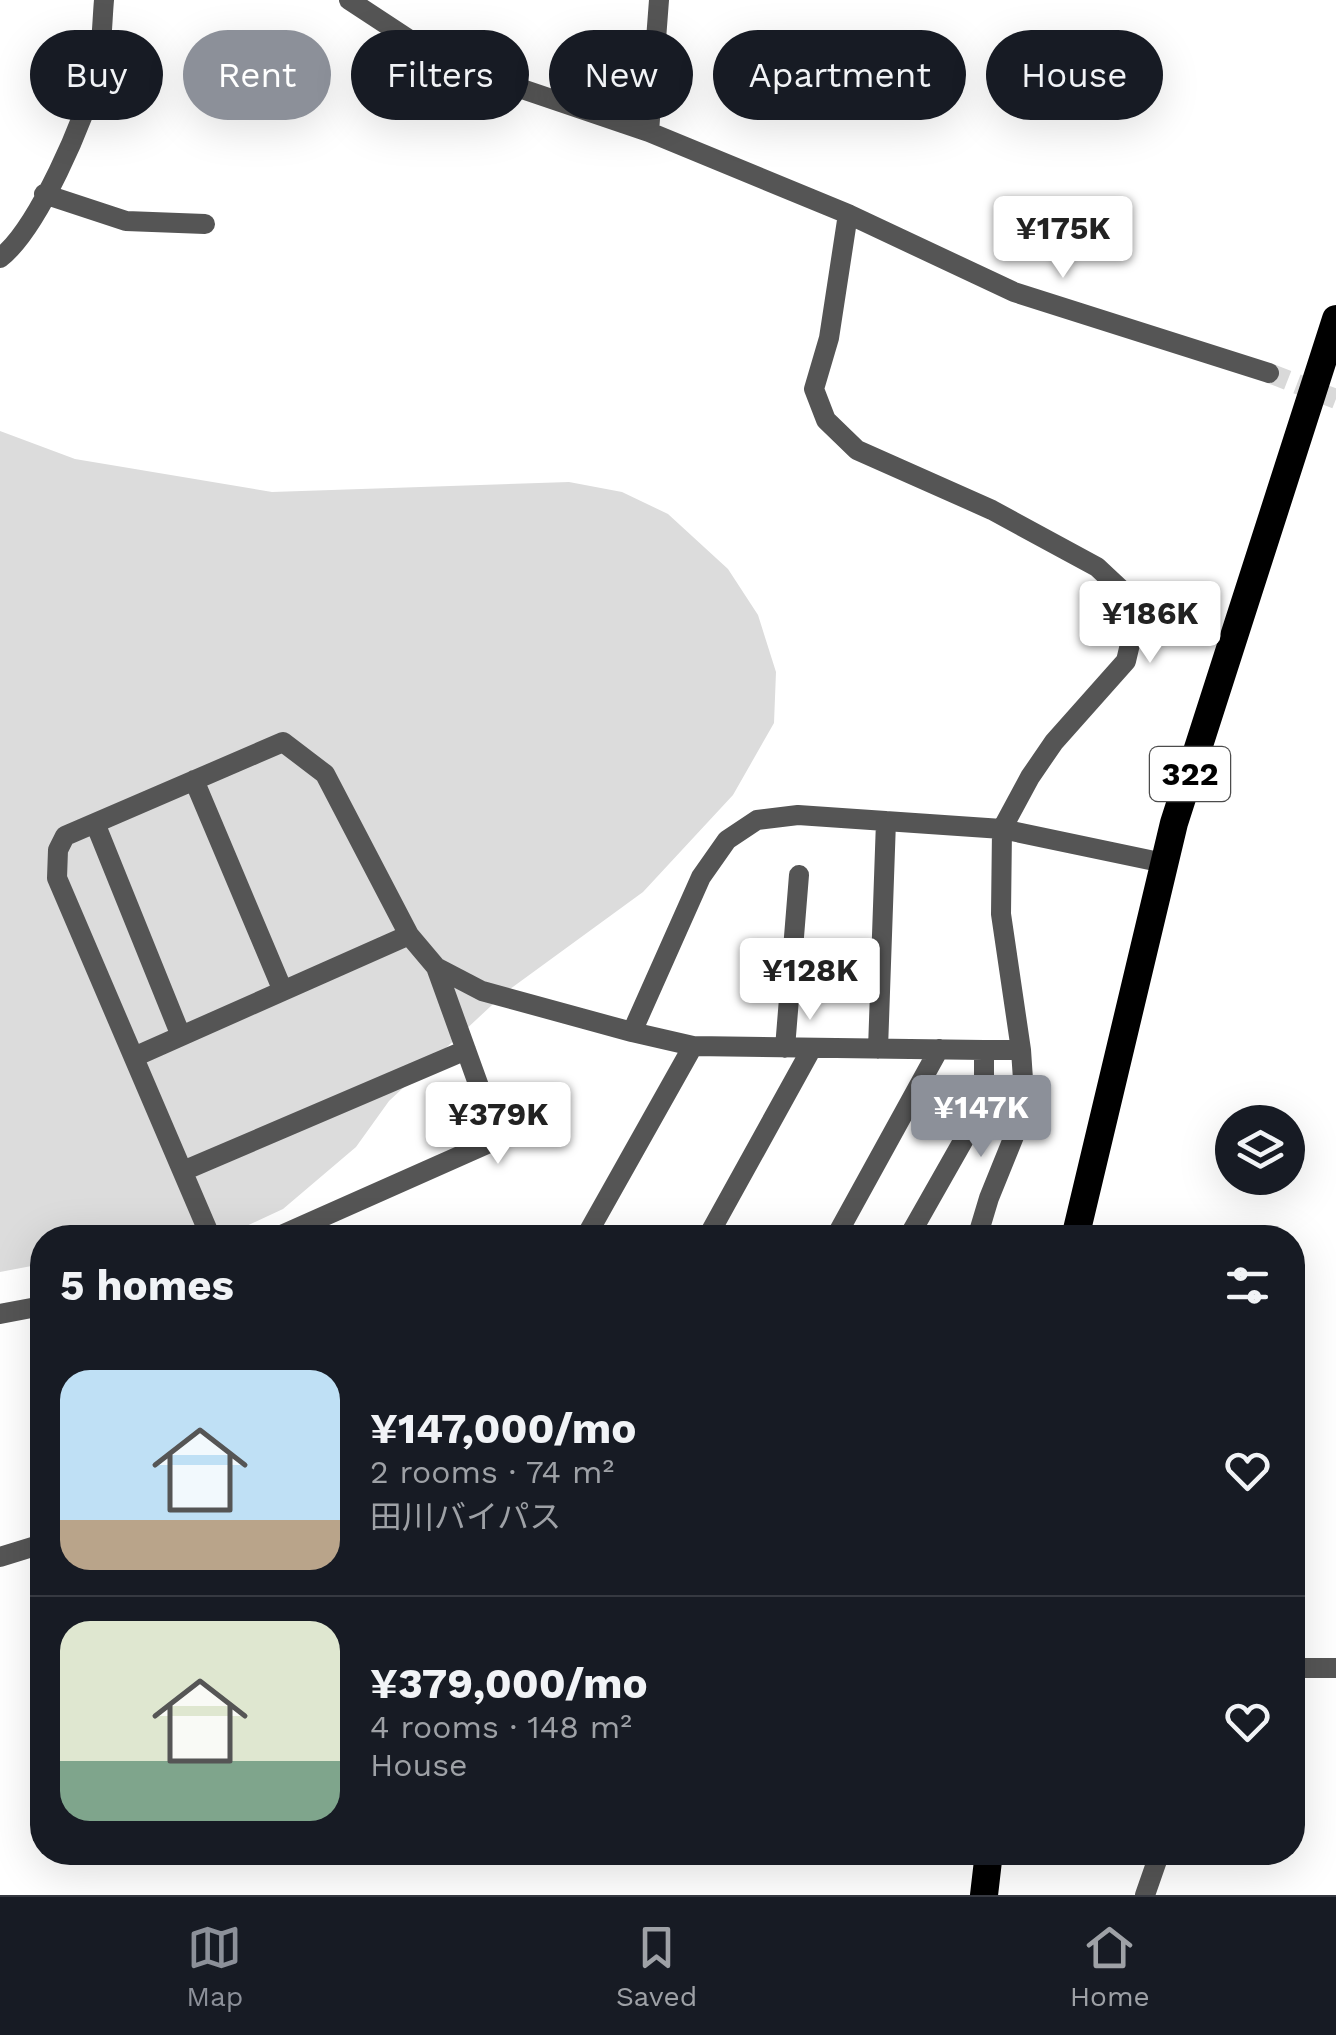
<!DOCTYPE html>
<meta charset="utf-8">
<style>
body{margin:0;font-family:"Work Sans","Noto Sans JP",sans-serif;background:#242831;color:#f1f3f6;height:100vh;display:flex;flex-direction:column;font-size:38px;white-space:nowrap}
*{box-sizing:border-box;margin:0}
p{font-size:32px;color:#9ea1a6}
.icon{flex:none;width:55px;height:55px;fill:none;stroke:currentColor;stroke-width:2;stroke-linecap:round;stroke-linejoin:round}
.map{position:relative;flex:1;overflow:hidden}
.panel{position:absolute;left:30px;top:1225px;width:1275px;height:640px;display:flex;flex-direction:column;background:#171b24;border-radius:40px;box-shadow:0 10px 40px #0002}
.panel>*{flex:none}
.banner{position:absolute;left:30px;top:30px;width:1278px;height:90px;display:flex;gap:20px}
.controls{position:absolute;left:1215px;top:1105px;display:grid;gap:20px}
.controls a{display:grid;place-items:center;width:90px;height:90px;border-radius:50%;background:#171b24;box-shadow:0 10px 40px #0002;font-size:50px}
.price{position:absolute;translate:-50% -85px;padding:0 22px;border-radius:10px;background:#fff;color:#222;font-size:32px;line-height:65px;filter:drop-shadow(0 2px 5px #0008)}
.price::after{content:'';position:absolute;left:50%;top:60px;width:30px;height:22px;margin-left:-15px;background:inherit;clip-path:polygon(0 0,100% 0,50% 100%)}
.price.on{background:#8c9099;color:#fff}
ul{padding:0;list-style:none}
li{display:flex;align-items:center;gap:30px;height:250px;padding:0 30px}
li+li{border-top:2px solid #363941}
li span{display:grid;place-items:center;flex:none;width:280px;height:200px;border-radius:30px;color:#555}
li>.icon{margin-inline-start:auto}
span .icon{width:120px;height:120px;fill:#fffc;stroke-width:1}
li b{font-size:42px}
h2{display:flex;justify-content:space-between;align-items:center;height:120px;padding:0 30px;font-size:42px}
.pill{padding:0 35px;border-radius:45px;background:#171b24;box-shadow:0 10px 40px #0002;font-size:35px;line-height:90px}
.pill.on{background:#8c9099;color:#fff}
.tab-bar{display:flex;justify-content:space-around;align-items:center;height:140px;border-top:2px solid #363941;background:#171b24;font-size:28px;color:#9ea1a6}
.tab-bar a{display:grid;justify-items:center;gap:5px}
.tab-bar .on{color:#8c9099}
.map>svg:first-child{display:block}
</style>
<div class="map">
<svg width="1336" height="1895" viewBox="0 0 1336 1895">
<rect width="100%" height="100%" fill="#fff"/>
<path fill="#dcdcdc" d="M0 431 75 459 272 492 569 482 622 492 668 514 728 569 758 615 776 672 774 723 733 795 643 892 506 992 389 1101 356 1147 283 1209 223 1237 42 1238V1264L0 1272Z"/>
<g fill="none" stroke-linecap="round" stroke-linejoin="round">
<path stroke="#d9d9d9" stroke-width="20" stroke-dasharray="20 10" stroke-linecap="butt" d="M1269 373 1336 399"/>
<path stroke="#555" stroke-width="20" d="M349 0 445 63 649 132 848 214 1014 292 1269 373
M649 132 659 0
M44 194 126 221 205 224
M848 214 829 338 814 389 826 420 857 450 992 510 1097 567 1128 596 1134 627 1126 661 1054 742 1030 777 1002 829 1001 914 1021 1050 1025 1109 989 1198 977 1238
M0 258C37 230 86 118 97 71 102 48 102 23 104 0
M194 780 283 991
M95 823 181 1036
M632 1032 693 1046 984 1050
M785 1048 799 875
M878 1049 886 821
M134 1057 409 935
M183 1171 466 1050
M211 1238 57 878 58 850 65 836 283 742 325 774 409 935 436 967 482 991 632 1032 701 877 727 840 757 820 798 815 1002 829 1164 863
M275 1238 498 1139 436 967
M585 1238 693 1046
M707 1238 812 1048
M835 1238 939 1049
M908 1238 984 1104V1050H1021
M0 1314 42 1306
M0 1557 42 1544
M1145 1895 1160 1852"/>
<path stroke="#555" stroke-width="20" d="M1292 1668H1336"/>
<path stroke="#000" stroke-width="28" d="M1075 1238 1174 823 1336 319
M984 1895 989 1852"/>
</g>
<g text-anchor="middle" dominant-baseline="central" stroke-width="8" stroke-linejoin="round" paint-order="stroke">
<rect fill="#fff" stroke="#4c4c4c" stroke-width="2.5" x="1150" y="747" width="80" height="54" rx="8"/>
<g font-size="32" font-weight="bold" fill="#000">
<text x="1190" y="774">322</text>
</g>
</g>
</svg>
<div class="controls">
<a><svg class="icon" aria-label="layers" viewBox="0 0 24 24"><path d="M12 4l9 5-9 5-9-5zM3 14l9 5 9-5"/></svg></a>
</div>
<b class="price" style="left:1063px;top:281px">¥175K</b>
<b class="price" style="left:1150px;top:666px">¥186K</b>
<b class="price" style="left:810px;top:1023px">¥128K</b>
<b class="price on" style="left:981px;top:1160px">¥147K</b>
<b class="price" style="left:498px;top:1167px">¥379K</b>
<div class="banner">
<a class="pill">Buy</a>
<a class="pill on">Rent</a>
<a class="pill">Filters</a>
<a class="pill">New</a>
<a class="pill">Apartment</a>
<a class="pill">House</a>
</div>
<section class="panel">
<h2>5 homes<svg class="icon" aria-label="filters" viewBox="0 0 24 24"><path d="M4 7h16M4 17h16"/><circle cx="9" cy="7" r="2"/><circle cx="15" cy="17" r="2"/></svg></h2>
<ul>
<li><span style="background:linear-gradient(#bfe0f5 75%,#b9a48a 0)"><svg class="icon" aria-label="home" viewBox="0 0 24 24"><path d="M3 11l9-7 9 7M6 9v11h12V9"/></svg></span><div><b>¥147,000/mo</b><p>2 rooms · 74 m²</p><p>田川バイパス</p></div><svg class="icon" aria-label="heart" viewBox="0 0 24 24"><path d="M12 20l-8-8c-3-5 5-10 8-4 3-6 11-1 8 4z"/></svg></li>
<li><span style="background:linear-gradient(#dfe7d0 70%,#7fa58c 0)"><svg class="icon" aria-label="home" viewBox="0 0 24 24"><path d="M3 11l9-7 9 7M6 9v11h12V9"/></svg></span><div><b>¥379,000/mo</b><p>4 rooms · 148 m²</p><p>House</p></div><svg class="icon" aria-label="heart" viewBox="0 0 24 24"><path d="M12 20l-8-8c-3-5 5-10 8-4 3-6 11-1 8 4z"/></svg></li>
</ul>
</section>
</div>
<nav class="tab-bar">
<a class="on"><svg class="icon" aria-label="map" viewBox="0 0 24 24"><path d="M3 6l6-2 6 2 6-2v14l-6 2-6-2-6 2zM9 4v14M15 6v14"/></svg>Map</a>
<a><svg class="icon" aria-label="saved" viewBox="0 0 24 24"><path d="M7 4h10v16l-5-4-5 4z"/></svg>Saved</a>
<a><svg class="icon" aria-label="home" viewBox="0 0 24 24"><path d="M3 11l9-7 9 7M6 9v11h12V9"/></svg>Home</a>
</nav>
